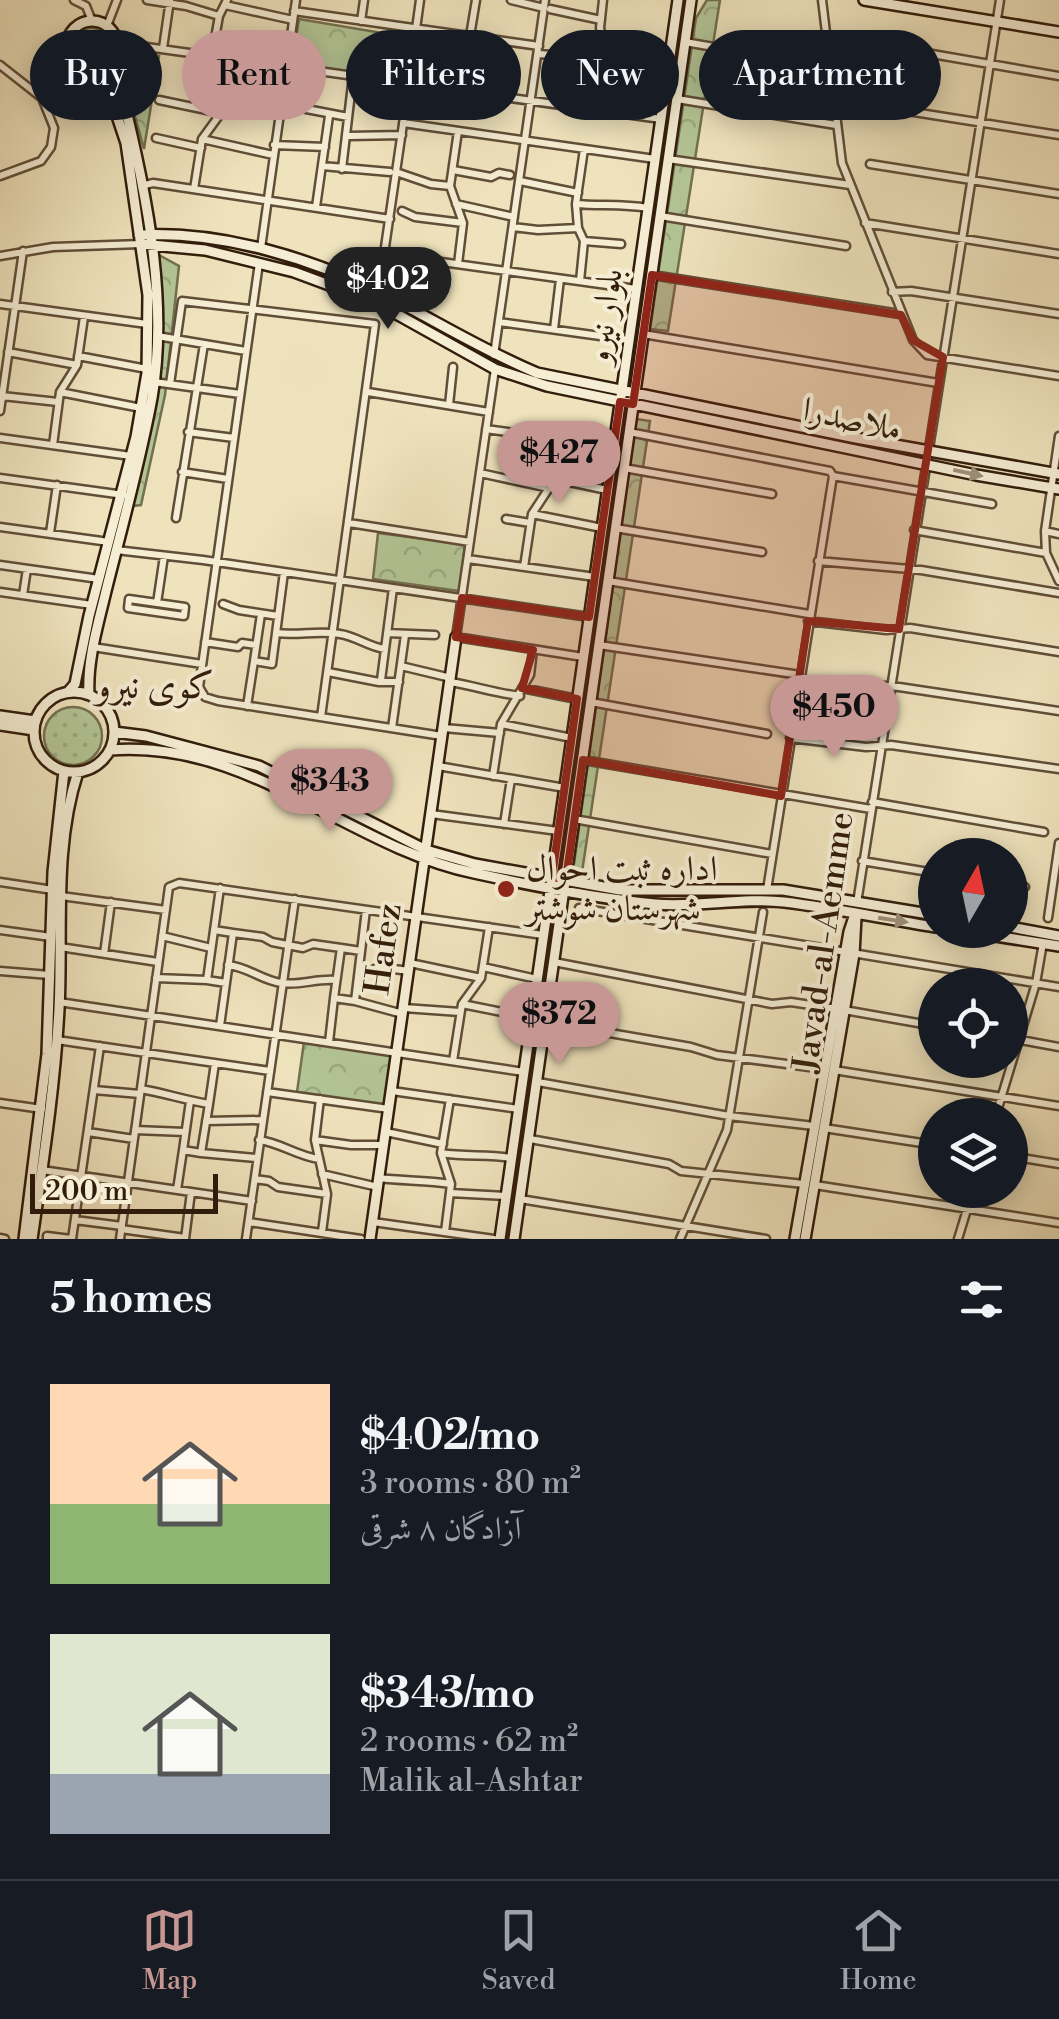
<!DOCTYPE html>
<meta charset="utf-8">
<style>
body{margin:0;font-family:"Libre Bodoni",Amiri,serif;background:#20242c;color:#f1f3f6;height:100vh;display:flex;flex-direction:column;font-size:38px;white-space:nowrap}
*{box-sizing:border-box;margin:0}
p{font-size:32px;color:#9ea1a6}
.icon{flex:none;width:55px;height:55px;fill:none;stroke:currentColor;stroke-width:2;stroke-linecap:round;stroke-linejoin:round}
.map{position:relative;height:1239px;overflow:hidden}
.drawer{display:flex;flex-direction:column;background:#171b24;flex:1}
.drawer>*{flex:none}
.hud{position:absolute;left:30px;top:30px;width:1000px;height:90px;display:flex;gap:20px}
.needle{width:65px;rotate:9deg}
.controls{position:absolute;left:918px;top:838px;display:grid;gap:20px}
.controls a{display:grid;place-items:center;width:110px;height:110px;border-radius:50%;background:#171b24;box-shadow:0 5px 25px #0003;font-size:50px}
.scale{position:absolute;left:30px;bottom:25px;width:188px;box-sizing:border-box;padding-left:10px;border:5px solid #321c0b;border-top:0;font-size:28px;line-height:35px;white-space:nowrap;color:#321c0b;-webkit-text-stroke:8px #f5edd4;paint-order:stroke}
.price{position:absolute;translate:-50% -85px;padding:0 22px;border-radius:35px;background:#c59692;color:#111;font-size:32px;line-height:65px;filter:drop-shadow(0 2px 5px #0008)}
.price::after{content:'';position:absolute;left:50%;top:60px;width:30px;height:22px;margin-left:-15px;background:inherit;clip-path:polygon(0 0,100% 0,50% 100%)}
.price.on{background:#222;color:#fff}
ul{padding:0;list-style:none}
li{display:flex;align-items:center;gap:30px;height:250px;padding:0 50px}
li span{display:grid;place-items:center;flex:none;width:280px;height:200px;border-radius:0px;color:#555}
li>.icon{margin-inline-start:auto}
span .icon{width:120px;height:120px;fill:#fffc;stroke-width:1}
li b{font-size:42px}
h2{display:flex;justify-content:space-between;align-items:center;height:120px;padding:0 50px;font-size:42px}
.tag{padding:0 35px;border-radius:45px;background:#171b24;box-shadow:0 5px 25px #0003;font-size:35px;line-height:90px}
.tag.on{background:#c59692;color:#111}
.tab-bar{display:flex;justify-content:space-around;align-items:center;height:140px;border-top:2px solid #363941;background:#171b24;font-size:28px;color:#9ea1a6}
.tab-bar a{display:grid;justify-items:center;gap:5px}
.tab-bar .on{color:#c59692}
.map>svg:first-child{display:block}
</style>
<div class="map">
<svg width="1059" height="1239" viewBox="0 0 1059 1239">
<defs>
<pattern id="grass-dots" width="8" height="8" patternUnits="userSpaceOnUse" patternTransform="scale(2.5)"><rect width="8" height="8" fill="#b3c595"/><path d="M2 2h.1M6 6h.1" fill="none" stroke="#9aa97f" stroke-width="1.8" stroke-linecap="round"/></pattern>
<pattern id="park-crowns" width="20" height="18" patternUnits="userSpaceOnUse" patternTransform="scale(2.5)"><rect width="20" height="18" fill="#b3c595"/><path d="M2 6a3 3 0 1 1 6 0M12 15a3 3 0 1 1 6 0" fill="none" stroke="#9aa97f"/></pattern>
</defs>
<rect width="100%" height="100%" fill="#efe3bd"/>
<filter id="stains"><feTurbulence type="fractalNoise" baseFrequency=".002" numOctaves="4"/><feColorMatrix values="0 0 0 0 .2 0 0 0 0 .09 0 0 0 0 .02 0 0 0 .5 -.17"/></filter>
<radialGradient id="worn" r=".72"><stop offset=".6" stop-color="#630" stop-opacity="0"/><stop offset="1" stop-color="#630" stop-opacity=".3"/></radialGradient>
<path fill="url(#grass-dots)" stroke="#727050" stroke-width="2.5" d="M73 46a18 18 0 1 1 36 0a18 18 0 1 1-36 0Z
M44 736a29 29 0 1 1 58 0a29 29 0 1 1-58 0Z"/>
<path fill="url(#park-crowns)" stroke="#727050" stroke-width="2.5" d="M707 0H720L668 331 650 329 696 18Z
M299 19 382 33 374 75 292 63Z
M134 51 159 56 144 149 122 70 129 54Z
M157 254 179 266 165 395 141 505 132 506C149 425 169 335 157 254Z
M636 419 650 421 582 872 573 871Z
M378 533 465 544 459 591 373 579Z
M304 1042 391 1055 384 1105 297 1092Z"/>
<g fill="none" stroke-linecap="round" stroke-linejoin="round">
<defs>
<path id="street" d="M74 0 86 6 92 21
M147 0 186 6 219 16
M511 0 544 8
M822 0 842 163 913 340 927 355 1059 376
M225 5 293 20
M550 9 601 20
M294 11 539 46
M361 21 364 0
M107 26 117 0
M416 29 420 0
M470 36 476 0
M685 42 829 67
M118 43 661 119
M847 44 851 40 1059 76
M163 48 170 0
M538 54 608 59
M212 55 219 16 227 0
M0 65 42 98 54 128 51 147 41 161 0 176
M607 70 668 74
M409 83 384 254 636 289
M677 99 836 125
M159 100 221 113
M863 104 1059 135
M291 106 348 117
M601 110 608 59 600 28 603 0
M403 123 655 159
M458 131 450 186 463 223 458 264
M349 136 402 135
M156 138 201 148
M202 139 273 155
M274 145 325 147
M668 159 850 185
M870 164 1059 194
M322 166 390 172
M342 169 353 76
M453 170 491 177 499 173 510 175
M396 172 431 184 450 186
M520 181 578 193
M141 186 153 183 390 219
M194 189 202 139 221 113 229 58
M456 204 514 217
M576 204C600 206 623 204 648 208
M316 207 329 116
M402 211 415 217 463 223
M660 216 846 246
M865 223 1059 254
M513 227 538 230 578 228
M584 241 621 244
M261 248 296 0
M0 256 53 247 141 244
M259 263 199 687 205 697 218 701 442 736
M652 275 900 314
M580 281 584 241 578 228 576 204 584 149
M892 292 911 291 1059 314
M0 304 147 324
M499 322 629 340
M554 329 560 279
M643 334 938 383
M157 336 246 351
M8 352 77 365
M494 355 545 0
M78 356 147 369
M495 369 456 637 583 657
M154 382 240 394
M170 384 182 301 375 324 321 717
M60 392 141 408
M368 392 489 412
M2 396 58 402
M449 405 453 367
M0 411 23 251
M486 429 614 447
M188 432 234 438
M629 432 830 471 833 476 992 504
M1059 436 1045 531 1046 553 1059 581
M0 438 131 456
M53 445 60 392 77 365 84 317
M624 468 772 494
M182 472 228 479
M480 473 549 488
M0 478 124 495
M551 478 607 490
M532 514 602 528
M176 518 204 344
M506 519 530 523
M349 523 470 542
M0 527 109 542
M615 528 762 552
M914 530 1046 553
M1045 531 1059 534
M50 533 57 485
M116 550 203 560 589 617
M468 559 595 577
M818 561 921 570 1059 593
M0 565 99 579
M524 567 532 514 549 488 557 439
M608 581 809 614
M0 592 92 605
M23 595 27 569
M157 603 185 607 184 616 128 608 129 599 157 603 164 556
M223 604 239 610 278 616
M261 614 254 661 272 664 284 572
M808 621 886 630 910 628 1059 652
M276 633C298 636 318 630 340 634 356 636 368 647 385 649
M387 633 435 635
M205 642 238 647 242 643 256 645
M599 645 800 675
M93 647 202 664
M401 666 451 678
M328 672 379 682H399
M381 680 393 588
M799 680 899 687 1059 711
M450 682C475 686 495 693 520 696
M522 688 577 699
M591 702 767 734
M247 706 254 661
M501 724 572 738
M392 728 405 635
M444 728 500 733
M790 738 866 747 891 745 1059 769
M583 760 871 809
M438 766 565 788
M493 776 501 724 530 675 533 650
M872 802 1044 832
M431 814 558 831
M574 819 772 854
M504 824 511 779
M862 861 935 873
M0 882 53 890
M1010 885 1025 887
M767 890 833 476
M61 896 166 910
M857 903 1000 0
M579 908 1059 987
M1048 918 1059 843
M0 930 51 937
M214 930 233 933 226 983 207 980 220 888
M233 933 263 937 272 942 303 948 313 944 341 948
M162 936 211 948
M60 947 158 962
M361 951 341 948 334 998 355 1001 366 910
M104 954 111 902
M554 962 772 1004 791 1002 837 1009
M410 963 481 978
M228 965C248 967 261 980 281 983 300 986 317 978 336 980
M483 967 537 979
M359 970 370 971 379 967 409 971
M0 971 50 975
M156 978 207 980
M355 1001 403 1014
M59 1002 524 1072
M462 1004 532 1018
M404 1008 460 1012
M844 1010 935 1026
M546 1022 691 1047 717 1055 825 1069
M220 1026 226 983
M1010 1038 1059 1047
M57 1040 270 1071
M329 1042 334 998
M453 1061 462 1004 481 978 489 927
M834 1070 1059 1106
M538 1082 729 1116 814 1126
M141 1089C164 1093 185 1100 209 1104L201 1153 183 1150 190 1101
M94 1090 140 1094
M392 1091 519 1109
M267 1092 389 1109
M320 1099 315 1140 327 1194 322 1232
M0 1103 42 1109
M209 1104 215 1063
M996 1115 1036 983 1043 943
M206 1121 262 1120
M824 1128 935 1145
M135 1130 185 1132
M88 1132 134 1139
M386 1132 443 1144
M530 1139 669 1164 681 1171 804 1184
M259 1140C281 1143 297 1156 319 1159
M315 1140 351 1145H383
M201 1153 256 1158
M441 1153C466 1157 487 1154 511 1158
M1010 1156 1059 1164
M42 1170 252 1201
M322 1174 378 1187
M379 1178C404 1181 426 1180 451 1184
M255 1179 269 1181 278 1187 327 1194
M815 1185 1059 1223
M177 1190 183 1150
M450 1193 506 1196
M520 1199 766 1239
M75 1220 122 1226
M249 1222 361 1239
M373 1222 494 1239
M121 1229 185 1238
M445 1232 451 1184 441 1153 450 1099
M0 1238 5 1239
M47 1239V1236L71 1239
M72 1239 100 1046
M120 1239 169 887 179 883 543 935
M185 1239 191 1192
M246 1239 295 899
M680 1239 727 1130 763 912
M958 1239 973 1190"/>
<path id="secondary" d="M864 0 1059 32
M67 46a25 25 0 1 1 50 0a25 25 0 1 1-50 0Z
M139 235C222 231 312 258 385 295 436 321 484 351 537 373L856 438 1059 474
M141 244 205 250 294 272 375 302 495 369 547 386 976 475 1059 489
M68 692 75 684 89 616 136 437 147 373 148 295 126 143 107 86 96 71
M34 732a40 40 0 1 1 80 0a40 40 0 1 1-80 0Z
M89 695C87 660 98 625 106 591 122 527 140 463 152 398 171 287 140 168 114 60
M0 716 35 721
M0 725 34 730
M114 732 146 736 259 766 426 850 475 864 620 890H783L935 915
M110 750C250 739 346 846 474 873 533 886 594 898 655 904 697 908 742 897 784 902 835 908 885 919 935 927
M1010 927 1059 936
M957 930 1059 946
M24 1239 47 1054 53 872 64 771
M32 1239C43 1163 55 1086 59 1009 63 931 53 848 78 772
M370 1239 456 637
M500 1239 678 0
M514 1239 691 0
M795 1239 849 932 855 914
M805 1239 854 954 856 917"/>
</defs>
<use href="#street" stroke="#614e38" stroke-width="11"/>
<use href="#secondary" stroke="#321c0b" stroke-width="14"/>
<use href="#street" stroke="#f5edd4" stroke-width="6"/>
<use href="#secondary" stroke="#f5edd4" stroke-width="9"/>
</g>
<defs><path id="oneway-solid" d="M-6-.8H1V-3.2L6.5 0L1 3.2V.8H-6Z" transform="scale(2.5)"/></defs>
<g fill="#9d8f7a">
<use href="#oneway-solid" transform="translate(968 473) rotate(12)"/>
<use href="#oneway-solid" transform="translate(893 920) rotate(9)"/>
</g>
<path fill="#8f2418" fill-opacity="0.2" stroke="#8f2418" stroke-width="8" stroke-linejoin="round" d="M652 275 901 315 913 340 943 357 899 629 808 621 781 796 583 760 566 879 552 877 577 699 522 688 533 650 456 637 462 598 589 617 620 402 633 404Z"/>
<circle fill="#8f2418" stroke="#f5edd4" stroke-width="4" cx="506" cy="889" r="10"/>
<g text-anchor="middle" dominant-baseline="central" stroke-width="8" stroke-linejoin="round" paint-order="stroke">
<g font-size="35" fill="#321c0b" stroke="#f5edd4">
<text transform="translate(605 316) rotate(-82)">بلوار نیرو</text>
<text transform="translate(852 420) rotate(12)">ملاصدرا</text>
<text transform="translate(824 942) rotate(-82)">Javad-al-Aemme</text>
<text transform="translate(384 949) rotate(-82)">Hafez</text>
</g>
<g font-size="35" fill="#321c0b" stroke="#f5edd4" text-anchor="start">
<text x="526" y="869">اداره ثبت احوال<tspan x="526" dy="40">شهرستان شوشتر</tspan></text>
</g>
<g font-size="38" fill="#321c0b" stroke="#f5edd4">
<text x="155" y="686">کوی نیرو</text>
</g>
</g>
<rect width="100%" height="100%" filter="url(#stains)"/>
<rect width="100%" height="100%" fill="url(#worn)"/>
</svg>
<div class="controls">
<a><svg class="needle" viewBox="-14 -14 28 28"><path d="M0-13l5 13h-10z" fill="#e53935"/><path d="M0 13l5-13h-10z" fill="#9ea1a6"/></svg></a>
<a><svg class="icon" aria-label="locate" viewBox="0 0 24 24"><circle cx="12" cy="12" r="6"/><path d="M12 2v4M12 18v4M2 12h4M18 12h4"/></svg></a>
<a><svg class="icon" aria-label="layers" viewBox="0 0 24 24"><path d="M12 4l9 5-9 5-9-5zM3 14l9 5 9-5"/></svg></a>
</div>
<div class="scale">200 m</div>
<b class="price on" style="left:388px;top:332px">$402</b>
<b class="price" style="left:559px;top:506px">$427</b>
<b class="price" style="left:834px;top:760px">$450</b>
<b class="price" style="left:330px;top:834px">$343</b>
<b class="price" style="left:559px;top:1067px">$372</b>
<div class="hud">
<a class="tag">Buy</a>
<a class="tag on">Rent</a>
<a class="tag">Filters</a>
<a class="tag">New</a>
<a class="tag">Apartment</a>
</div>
</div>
<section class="drawer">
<h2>5 homes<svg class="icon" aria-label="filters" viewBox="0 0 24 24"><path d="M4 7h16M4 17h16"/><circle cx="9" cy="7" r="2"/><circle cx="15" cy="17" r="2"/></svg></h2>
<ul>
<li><span style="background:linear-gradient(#ffd9b3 60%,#8fb573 0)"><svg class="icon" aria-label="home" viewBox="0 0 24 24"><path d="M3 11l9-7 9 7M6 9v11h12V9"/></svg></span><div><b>$402/mo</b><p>3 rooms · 80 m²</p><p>آزادگان ۸ شرقی</p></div></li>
<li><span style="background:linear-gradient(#dfe7d0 70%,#9aa5b1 0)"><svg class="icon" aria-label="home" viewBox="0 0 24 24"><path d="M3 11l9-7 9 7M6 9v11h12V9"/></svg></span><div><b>$343/mo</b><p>2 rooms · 62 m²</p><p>Malik al-Ashtar</p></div></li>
</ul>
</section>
<nav class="tab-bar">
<a class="on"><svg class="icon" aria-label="map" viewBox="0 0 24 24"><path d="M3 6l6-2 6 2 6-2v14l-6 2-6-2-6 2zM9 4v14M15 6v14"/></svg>Map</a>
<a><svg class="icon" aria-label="saved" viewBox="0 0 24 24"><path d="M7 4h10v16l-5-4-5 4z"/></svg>Saved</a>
<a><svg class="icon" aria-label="home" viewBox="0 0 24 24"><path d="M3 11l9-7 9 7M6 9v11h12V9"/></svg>Home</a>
</nav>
